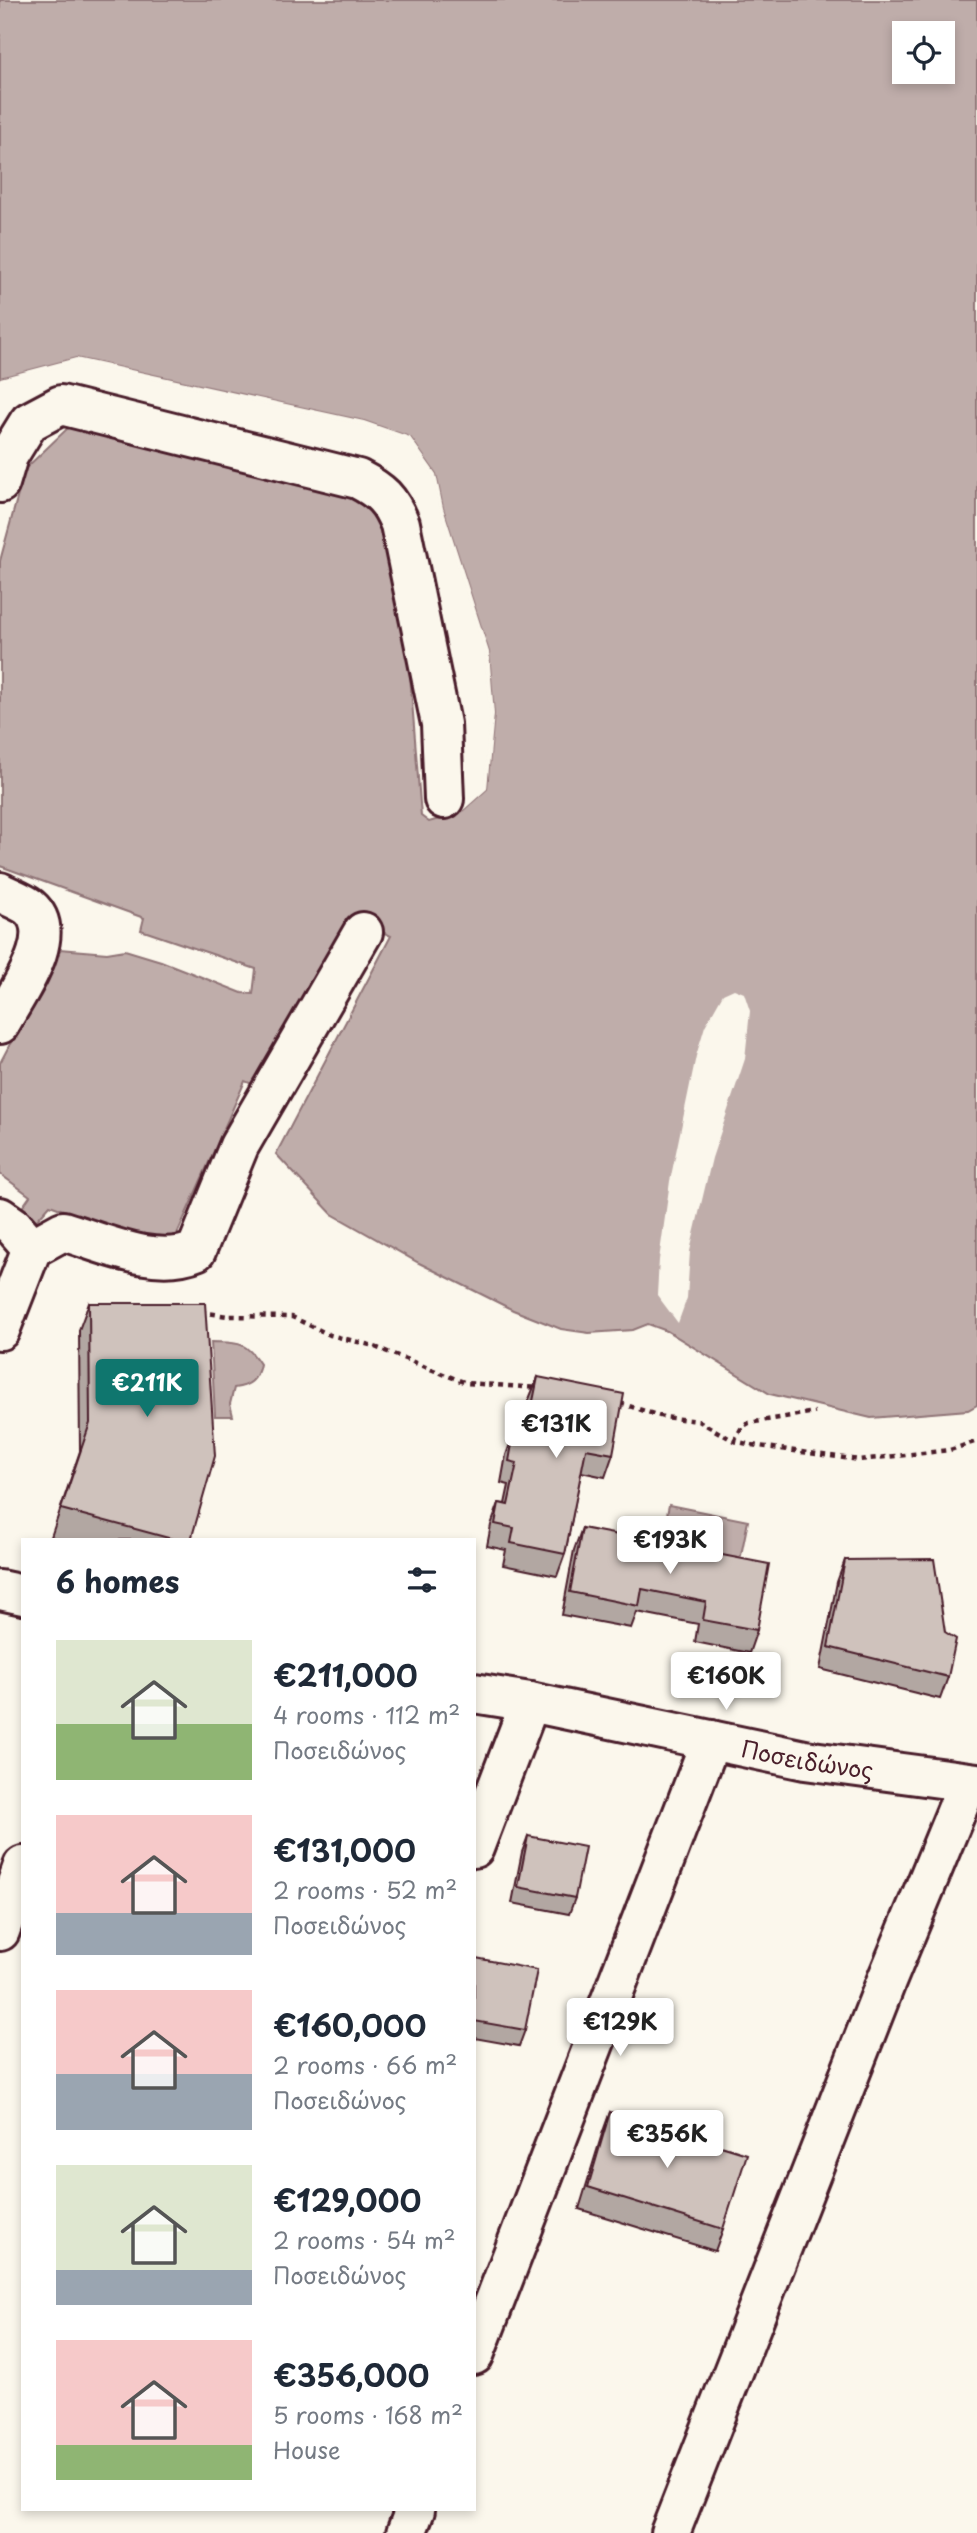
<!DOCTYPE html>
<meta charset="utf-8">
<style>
body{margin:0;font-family:"Playpen Sans",sans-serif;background:#f6f6f7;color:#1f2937;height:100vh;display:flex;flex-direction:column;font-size:26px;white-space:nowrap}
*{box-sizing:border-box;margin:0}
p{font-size:23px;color:#747a83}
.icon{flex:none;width:38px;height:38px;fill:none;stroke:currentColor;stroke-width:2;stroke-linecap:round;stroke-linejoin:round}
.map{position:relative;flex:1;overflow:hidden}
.sheet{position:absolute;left:21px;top:1538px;width:455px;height:973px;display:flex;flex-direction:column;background:#fff;border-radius:0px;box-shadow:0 4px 10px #0003}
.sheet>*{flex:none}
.controls{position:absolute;left:892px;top:21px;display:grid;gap:14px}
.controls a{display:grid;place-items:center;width:63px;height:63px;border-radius:0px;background:#fff;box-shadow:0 4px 10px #0003;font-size:35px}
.price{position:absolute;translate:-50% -60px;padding:0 16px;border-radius:7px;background:#fff;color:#222;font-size:23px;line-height:46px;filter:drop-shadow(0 2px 4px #0008)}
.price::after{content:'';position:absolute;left:50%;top:42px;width:21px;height:16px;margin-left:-10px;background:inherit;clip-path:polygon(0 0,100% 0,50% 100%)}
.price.selected{background:#0f766e;color:#fff}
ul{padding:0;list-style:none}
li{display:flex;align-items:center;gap:21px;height:175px;padding:0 35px}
li span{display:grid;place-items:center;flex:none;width:196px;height:140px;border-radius:0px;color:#555}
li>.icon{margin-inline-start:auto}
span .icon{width:84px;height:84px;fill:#fffc;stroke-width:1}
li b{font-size:30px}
h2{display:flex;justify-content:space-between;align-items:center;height:84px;padding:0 35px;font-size:30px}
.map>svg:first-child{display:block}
</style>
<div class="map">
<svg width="977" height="2533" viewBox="0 0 977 2533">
<rect width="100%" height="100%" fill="#fbf7ec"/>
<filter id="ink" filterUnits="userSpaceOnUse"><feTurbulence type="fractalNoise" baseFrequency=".0143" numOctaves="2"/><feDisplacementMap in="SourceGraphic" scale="14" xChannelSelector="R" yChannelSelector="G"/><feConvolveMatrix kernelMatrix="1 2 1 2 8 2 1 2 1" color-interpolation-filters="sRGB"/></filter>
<g filter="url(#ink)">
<path fill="#bfadaa" stroke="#907477" stroke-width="2" fill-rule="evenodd" d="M0 0H977V1405L968 1410 871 1418 770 1394 667 1331 648 1324 633 1330 589 1333 561 1329 513 1310 419 1263 332 1214 276 1154 391 936 362 922 311 1013 293 1011 264 1089 245 1081 170 1250 50 1205 36 1221 21 1209 30 1196 0 1174V1063L60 949 107 953 125 950 161 961 242 993 253 994 256 969 141 930 144 918 0 866V561L25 469 71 425 355 495 382 520 406 624 421 816 429 822 460 813 487 789 494 714 489 652 443 508 436 474 410 437 364 421 76 358 0 378ZM905 33H943V72H905Z
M211 1342C237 1343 245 1340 260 1364 257 1380 250 1386 234 1388L230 1404 233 1416H215Z
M669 1505 748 1521 739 1565 660 1549Z"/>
<path fill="#fbf7ec" d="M76 358 364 421 410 437 436 474 443 508 489 652 494 714 487 789 460 813 461 807 484 787 490 714 485 652 440 509 433 476 408 440 363 425 76 362 0 381V378Z
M734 989 744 993 750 1011 745 1059 712 1158 690 1251 687 1298 678 1323 657 1295 659 1260 670 1181 696 1056 705 1026 723 994Z"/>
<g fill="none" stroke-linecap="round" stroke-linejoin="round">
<defs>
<g id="minor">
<path d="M0 483 8 456 29 422 61 405 358 479C381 491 390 499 400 524L441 724 444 799"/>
<path d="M0 892C9 897 21 901 29 907 62 935 15 995 0 1024"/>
<path d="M0 1217 13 1226 32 1248"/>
<path d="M0 1330 32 1248 63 1231C103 1243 155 1268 196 1251L239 1146 363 932"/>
<path d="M0 1590 23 1595"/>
<path id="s1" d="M474 1693 530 1702 805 1760 977 1783"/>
<path d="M474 1848 530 1702"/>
<path d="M0 1931 23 1866"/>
<path d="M474 2355 711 1740"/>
<path d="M406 2533 415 2510"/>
<path d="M670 2533 886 1982 968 1783"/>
</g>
</defs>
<use href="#minor" stroke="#4a1f2b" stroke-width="44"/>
<path stroke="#4a1f2b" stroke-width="4.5" stroke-dasharray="5 5" stroke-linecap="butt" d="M201 1312 228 1316 292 1317 330 1335 370 1345 466 1383 539 1388
M620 1403 663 1417 699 1421 734 1441 752 1445 859 1460 950 1450 977 1441
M734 1441 742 1427 749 1423 815 1412"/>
<use href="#minor" stroke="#fbf7ec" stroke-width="38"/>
</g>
<path fill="#b2a7a2" stroke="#4a1f2b" stroke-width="2" d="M89 1303 191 1540H63L51 1537 80 1451 79 1330Z
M538 1377 613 1454 605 1477 581 1472 565 1554 557 1576 503 1565 506 1550 487 1546 491 1525 499 1503 505 1504 509 1485 501 1483 506 1455 514 1433 522 1435 529 1399Z
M582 1528 757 1630 749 1653 695 1642 698 1624 637 1612 631 1628 562 1615 574 1550Z
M845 1560 945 1632 948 1677 940 1699 820 1669 837 1582Z
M528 1836 575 1898 569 1914 512 1903 522 1852Z
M476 1958 525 2030 519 2046 474 2038V1962Z
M610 2112 723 2229 715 2251 579 2209 602 2134Z"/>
<path fill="#cfc2bc" stroke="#4a1f2b" stroke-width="2" d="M89 1303H205L215 1456 191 1540H176L61 1509 90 1423Z
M538 1377 624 1394 613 1454 586 1449 565 1554 511 1543 514 1528 495 1524 499 1503 508 1505 517 1463 509 1461 514 1433 526 1435Z
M582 1528 769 1564 757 1630 703 1620 706 1602 642 1589 639 1606 570 1592Z
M934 1559 945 1632 956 1639 948 1677 828 1647 845 1560Z
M528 1836 585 1847 575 1898 518 1887Z
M476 1958 537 1970 525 2030 474 2021V1967Z
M610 2112 747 2154 723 2229 588 2187Z"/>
</g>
<g text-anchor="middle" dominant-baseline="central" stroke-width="6" stroke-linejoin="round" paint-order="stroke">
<g font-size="23" fill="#4a1f2b" stroke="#fbf7ec">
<text stroke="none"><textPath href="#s1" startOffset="340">Ποσειδώνος</textPath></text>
</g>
</g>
</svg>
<div class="controls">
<a><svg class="icon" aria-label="locate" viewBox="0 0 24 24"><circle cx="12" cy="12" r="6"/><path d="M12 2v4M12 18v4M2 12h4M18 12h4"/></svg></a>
</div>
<b class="price selected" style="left:147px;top:1419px">€211K</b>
<b class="price" style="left:556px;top:1460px">€131K</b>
<b class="price" style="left:670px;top:1576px">€193K</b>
<b class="price" style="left:726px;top:1712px">€160K</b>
<b class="price" style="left:620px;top:2058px">€129K</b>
<b class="price" style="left:667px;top:2170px">€356K</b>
<section class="sheet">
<h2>6 homes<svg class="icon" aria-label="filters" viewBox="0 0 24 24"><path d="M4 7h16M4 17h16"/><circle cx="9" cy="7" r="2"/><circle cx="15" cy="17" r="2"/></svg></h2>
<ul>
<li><span style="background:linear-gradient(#dfe7d0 60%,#8fb573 0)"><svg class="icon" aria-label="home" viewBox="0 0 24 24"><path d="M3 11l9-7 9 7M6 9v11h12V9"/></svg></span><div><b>€211,000</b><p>4 rooms · 112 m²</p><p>Ποσειδώνος</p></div></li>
<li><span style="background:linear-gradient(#f6c9c9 70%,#9aa5b1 0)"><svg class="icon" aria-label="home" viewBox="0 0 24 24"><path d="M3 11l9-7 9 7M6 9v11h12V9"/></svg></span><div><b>€131,000</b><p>2 rooms · 52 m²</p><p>Ποσειδώνος</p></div></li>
<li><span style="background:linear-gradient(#f6c9c9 60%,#9aa5b1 0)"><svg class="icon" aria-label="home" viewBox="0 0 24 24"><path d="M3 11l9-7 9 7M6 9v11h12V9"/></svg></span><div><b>€160,000</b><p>2 rooms · 66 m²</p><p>Ποσειδώνος</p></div></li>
<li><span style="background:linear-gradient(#dfe7d0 75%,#9aa5b1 0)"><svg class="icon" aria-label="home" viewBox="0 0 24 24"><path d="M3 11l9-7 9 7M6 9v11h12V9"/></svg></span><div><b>€129,000</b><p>2 rooms · 54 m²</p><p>Ποσειδώνος</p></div></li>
<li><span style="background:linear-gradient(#f6c9c9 75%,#8fb573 0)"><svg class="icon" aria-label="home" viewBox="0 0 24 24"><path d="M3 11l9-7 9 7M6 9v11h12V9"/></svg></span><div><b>€356,000</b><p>5 rooms · 168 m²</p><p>House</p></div></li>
</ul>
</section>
</div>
